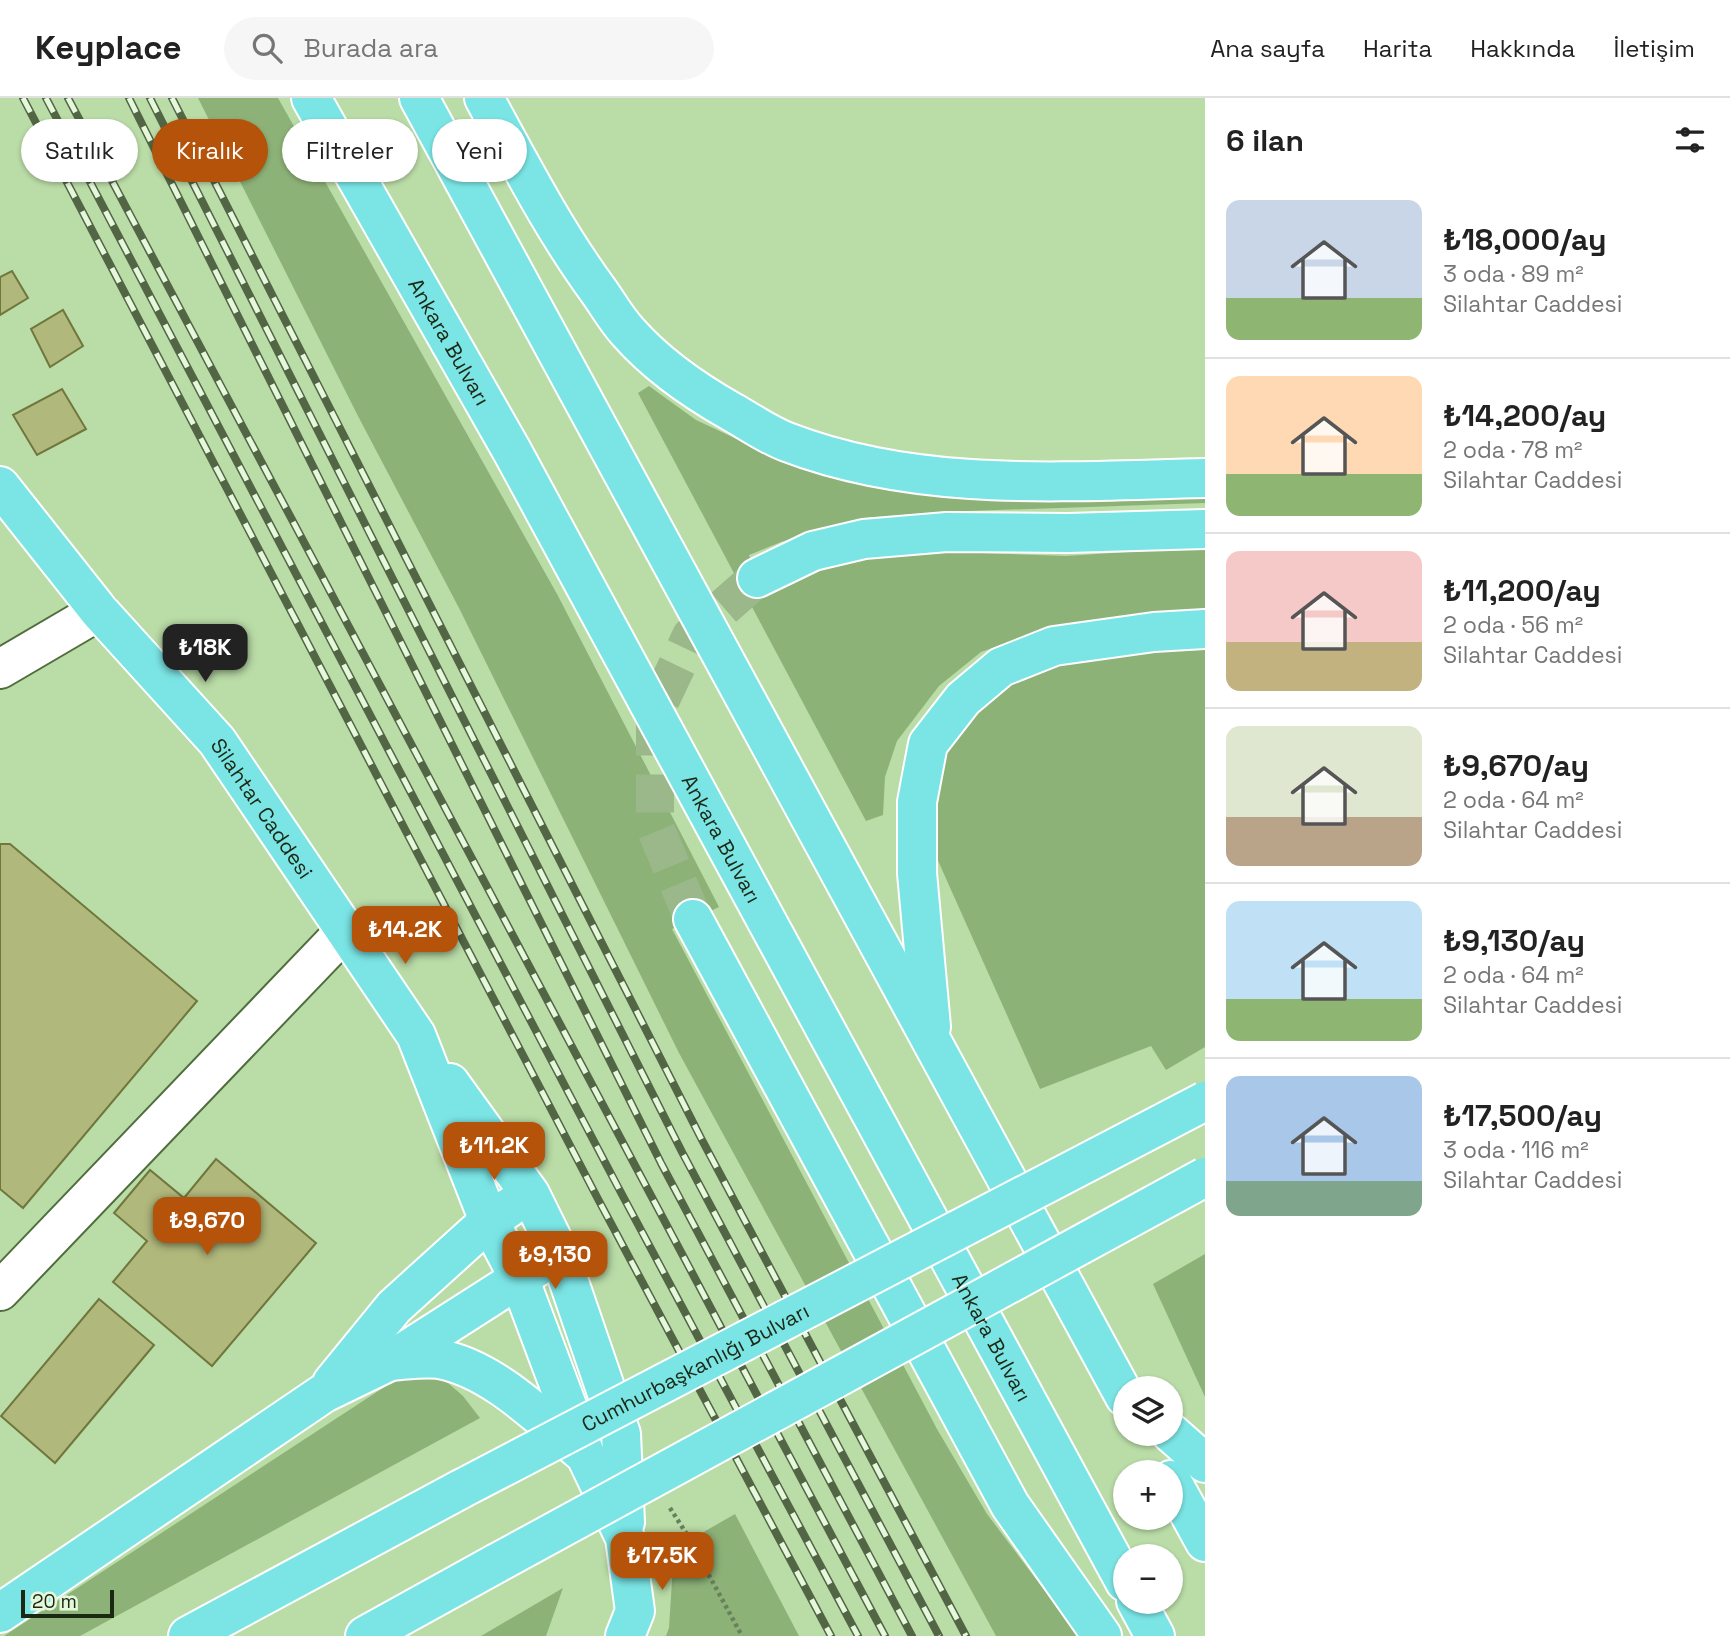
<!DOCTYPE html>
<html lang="tr">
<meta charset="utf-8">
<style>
body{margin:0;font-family:"Space Grotesk",sans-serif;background:#f6f6f6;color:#222;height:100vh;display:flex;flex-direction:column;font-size:26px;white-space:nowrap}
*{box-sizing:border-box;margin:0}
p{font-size:23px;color:#767676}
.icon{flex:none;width:38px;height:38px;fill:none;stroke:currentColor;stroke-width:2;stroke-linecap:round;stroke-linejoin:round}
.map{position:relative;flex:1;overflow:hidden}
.drawer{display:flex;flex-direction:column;background:#fff;width:525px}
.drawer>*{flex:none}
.guide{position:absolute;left:21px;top:21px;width:665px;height:63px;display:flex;gap:14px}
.buttons{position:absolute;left:1113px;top:1278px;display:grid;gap:14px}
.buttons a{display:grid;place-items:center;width:70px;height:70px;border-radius:50%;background:#fff;box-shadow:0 2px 5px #0004;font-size:35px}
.scale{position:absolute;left:21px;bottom:18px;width:93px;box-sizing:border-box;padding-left:7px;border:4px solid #1b2813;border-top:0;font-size:19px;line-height:24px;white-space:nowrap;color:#1b2813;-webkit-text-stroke:5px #e6f8dc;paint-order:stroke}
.price{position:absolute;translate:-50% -60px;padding:0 16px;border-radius:14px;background:#b45309;color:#fff;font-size:23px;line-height:46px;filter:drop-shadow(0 2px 4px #0008)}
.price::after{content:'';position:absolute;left:50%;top:42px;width:21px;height:16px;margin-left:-10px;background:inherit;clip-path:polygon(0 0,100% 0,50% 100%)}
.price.on{background:#222;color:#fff}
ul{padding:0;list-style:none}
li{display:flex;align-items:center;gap:21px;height:175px;padding:0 21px}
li+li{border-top:2px solid #e0e0e0}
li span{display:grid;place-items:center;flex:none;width:196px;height:140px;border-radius:14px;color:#555}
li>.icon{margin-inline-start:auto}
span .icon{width:84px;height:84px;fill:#fffc;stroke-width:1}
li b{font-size:30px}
h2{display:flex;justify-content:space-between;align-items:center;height:84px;padding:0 21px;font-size:30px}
.pill{padding:0 24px;border-radius:32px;background:#fff;box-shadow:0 2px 5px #0004;font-size:24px;line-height:63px}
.pill.on{background:#b45309;color:#fff}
header{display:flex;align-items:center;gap:42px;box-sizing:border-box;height:98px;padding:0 35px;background:#fff;border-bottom:2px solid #e0e0e0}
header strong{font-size:33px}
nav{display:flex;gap:38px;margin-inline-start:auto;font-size:24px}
.search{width:490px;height:63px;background:#f6f6f6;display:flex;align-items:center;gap:18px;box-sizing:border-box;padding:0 24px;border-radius:38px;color:#767676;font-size:26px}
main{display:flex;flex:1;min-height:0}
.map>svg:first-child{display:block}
</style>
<header>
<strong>Keyplace</strong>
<div class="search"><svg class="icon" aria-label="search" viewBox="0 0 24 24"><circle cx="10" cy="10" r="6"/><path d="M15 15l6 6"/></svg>Burada ara</div>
<nav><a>Ana sayfa</a><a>Harita</a><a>Hakkında</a><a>İletişim</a></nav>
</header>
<main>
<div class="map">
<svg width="1205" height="1538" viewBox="0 0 1205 1538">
<rect width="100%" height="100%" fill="#badca7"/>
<path fill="#8db278" d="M198 0H278L557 496 719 809 672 831 937 1331 987 1416 1079 1538H996L679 955 459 510 359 320Z
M649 288 696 322 769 356 1205 392V405L940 414 862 420 781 444 749 457 757 480 769 495 825 470 890 452 1066 458 1205 449V517L1045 532 981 554 939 588 897 643 885 679 883 717 866 723 638 295Z
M1205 548V949L1166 972 1151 948 1040 991 931 747 925 697 945 645 986 595 1050 568 1152 549Z
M1205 1156V1299L1153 1186Z
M419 1274 440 1278 463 1298 480 1320 80 1538H4L389 1286Z
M735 1416 799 1538H666L669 1530 674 1451Z
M563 1490 546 1538H481Z"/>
<path fill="#b0b87c" stroke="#70773d" stroke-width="2" d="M12 173 28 200 0 217V179Z
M63 212 83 248 50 269 31 231Z
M62 291 86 331 37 357 13 317Z
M0 746H10L197 903 23 1110 0 1091Z
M216 1061 316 1145 212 1268 113 1184 147 1143 114 1115 150 1072 184 1100Z
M99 1201 154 1247 55 1365 1 1318Z"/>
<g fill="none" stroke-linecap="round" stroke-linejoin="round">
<path stroke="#9ab889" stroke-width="38" stroke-dasharray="38 19" stroke-linecap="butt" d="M693 821 655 729V614L691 538 757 480"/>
<defs>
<path id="minor" d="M0 571 99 513
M0 1193 345 833"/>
<g id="major">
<path id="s1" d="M311 0 512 353 1125 1484"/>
<path d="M419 0 1125 1299"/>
<path d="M484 0C520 66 555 134 600 195 609 208 617 222 628 234 657 267 693 292 732 314 750 324 768 337 787 344 920 395 1065 383 1205 380"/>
<path id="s2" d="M0 388 99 513 217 643 416 937 489 1123 519 1180 585 1356 625 1440 635 1513 625 1538"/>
<path d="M757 480 813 453 864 441 947 434 1068 435 1205 431"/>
<path d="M693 821 1010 1407 1102 1538"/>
<path d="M931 929 917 775V704L928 646 963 601 1001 569 1054 548 1154 534 1205 531"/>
<path d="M450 985 530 1096 559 1155 621 1336 625 1424"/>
<path d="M390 1263C405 1262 424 1259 439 1261 492 1270 542 1321 582 1354"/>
<path d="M332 1285 394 1209 489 1123 510 1109"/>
<path d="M1171 1335 1205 1365"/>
<path d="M1171 1382 1205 1444"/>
<path d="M1136 1503 1155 1538"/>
<path d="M0 1515 324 1295 390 1263 559 1155"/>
<path d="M188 1538 461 1391"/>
<path d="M365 1538 497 1465"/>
</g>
</defs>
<use href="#minor" stroke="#4f6d3d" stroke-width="42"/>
<use href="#major" stroke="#fff" stroke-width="42"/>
<path stroke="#68805b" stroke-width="4.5" stroke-dasharray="3.5 3.5" stroke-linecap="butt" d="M670 1410 686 1435 742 1538"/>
<use href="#minor" stroke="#fff" stroke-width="38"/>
<use href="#major" stroke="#7be5e5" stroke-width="38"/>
<defs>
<path id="rail" d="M23 0 598 1101 831 1538
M46 0 618 1089 858 1538
M68 0 885 1538
M129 0 661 1065 912 1538
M150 0 682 1054 939 1538
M172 0 702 1042 966 1538"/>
</defs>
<use href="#rail" stroke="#526646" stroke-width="8"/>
<use href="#rail" stroke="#e6f8dc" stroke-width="5" stroke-dasharray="16" stroke-linecap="butt"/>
<defs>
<g id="major-bridge">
<path id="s3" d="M461 1391 1205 1003"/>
<path d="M497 1465 1205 1079"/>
</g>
</defs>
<use href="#major-bridge" stroke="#fff" stroke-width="42" stroke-linecap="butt"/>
<use href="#major-bridge" stroke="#7be5e5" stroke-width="38"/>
</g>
<g text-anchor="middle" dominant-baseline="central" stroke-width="5" stroke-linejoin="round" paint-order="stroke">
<g font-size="21" fill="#1b2813" stroke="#e6f8dc">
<text stroke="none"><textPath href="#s1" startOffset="280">Ankara Bulvarı</textPath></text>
<text stroke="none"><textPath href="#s2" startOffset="416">Silahtar Caddesi</textPath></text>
<text stroke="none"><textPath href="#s1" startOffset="847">Ankara Bulvarı</textPath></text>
<text stroke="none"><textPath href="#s1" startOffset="1414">Ankara Bulvarı</textPath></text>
<text stroke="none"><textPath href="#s3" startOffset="264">Cumhurbaşkanlığı Bulvarı</textPath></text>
</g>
</g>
</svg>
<div class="buttons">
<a><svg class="icon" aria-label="layers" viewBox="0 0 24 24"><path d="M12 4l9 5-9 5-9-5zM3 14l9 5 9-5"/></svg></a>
<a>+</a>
<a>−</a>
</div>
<div class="scale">20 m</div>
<b class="price on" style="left:205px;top:586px">₺18K</b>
<b class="price" style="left:405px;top:868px">₺14.2K</b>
<b class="price" style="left:494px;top:1084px">₺11.2K</b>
<b class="price" style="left:207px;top:1159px">₺9,670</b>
<b class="price" style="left:555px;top:1193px">₺9,130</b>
<b class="price" style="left:662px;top:1494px">₺17.5K</b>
<div class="guide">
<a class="pill">Satılık</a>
<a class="pill on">Kiralık</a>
<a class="pill">Filtreler</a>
<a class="pill">Yeni</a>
</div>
</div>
<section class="drawer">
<h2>6 ilan<svg class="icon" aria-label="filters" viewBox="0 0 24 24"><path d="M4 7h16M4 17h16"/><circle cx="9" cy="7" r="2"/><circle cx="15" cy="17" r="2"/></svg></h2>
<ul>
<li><span style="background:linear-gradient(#c9d6e8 70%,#8fb573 0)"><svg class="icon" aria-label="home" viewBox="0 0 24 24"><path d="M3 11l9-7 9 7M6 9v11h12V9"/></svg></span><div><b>₺18,000/ay</b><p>3 oda · 89 m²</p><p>Silahtar Caddesi</p></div></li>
<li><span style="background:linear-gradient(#ffd9b3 70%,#8fb573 0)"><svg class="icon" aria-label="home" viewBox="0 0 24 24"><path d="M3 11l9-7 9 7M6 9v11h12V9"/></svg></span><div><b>₺14,200/ay</b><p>2 oda · 78 m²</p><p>Silahtar Caddesi</p></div></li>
<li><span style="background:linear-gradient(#f6c9c9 65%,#c2b280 0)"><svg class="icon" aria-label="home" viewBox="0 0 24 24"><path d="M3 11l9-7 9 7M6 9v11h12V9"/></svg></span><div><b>₺11,200/ay</b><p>2 oda · 56 m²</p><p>Silahtar Caddesi</p></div></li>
<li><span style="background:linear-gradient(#dfe7d0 65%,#b9a48a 0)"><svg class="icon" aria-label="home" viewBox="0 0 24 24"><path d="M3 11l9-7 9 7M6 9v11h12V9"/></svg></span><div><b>₺9,670/ay</b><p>2 oda · 64 m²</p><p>Silahtar Caddesi</p></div></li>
<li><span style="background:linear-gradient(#bfe0f5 70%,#8fb573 0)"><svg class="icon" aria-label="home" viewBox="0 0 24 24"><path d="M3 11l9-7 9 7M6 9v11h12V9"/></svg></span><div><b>₺9,130/ay</b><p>2 oda · 64 m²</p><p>Silahtar Caddesi</p></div></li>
<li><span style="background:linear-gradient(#a9c7e8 75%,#7fa58c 0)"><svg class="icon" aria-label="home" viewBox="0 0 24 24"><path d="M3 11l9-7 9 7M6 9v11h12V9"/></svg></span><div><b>₺17,500/ay</b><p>3 oda · 116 m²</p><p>Silahtar Caddesi</p></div></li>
</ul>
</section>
</main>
